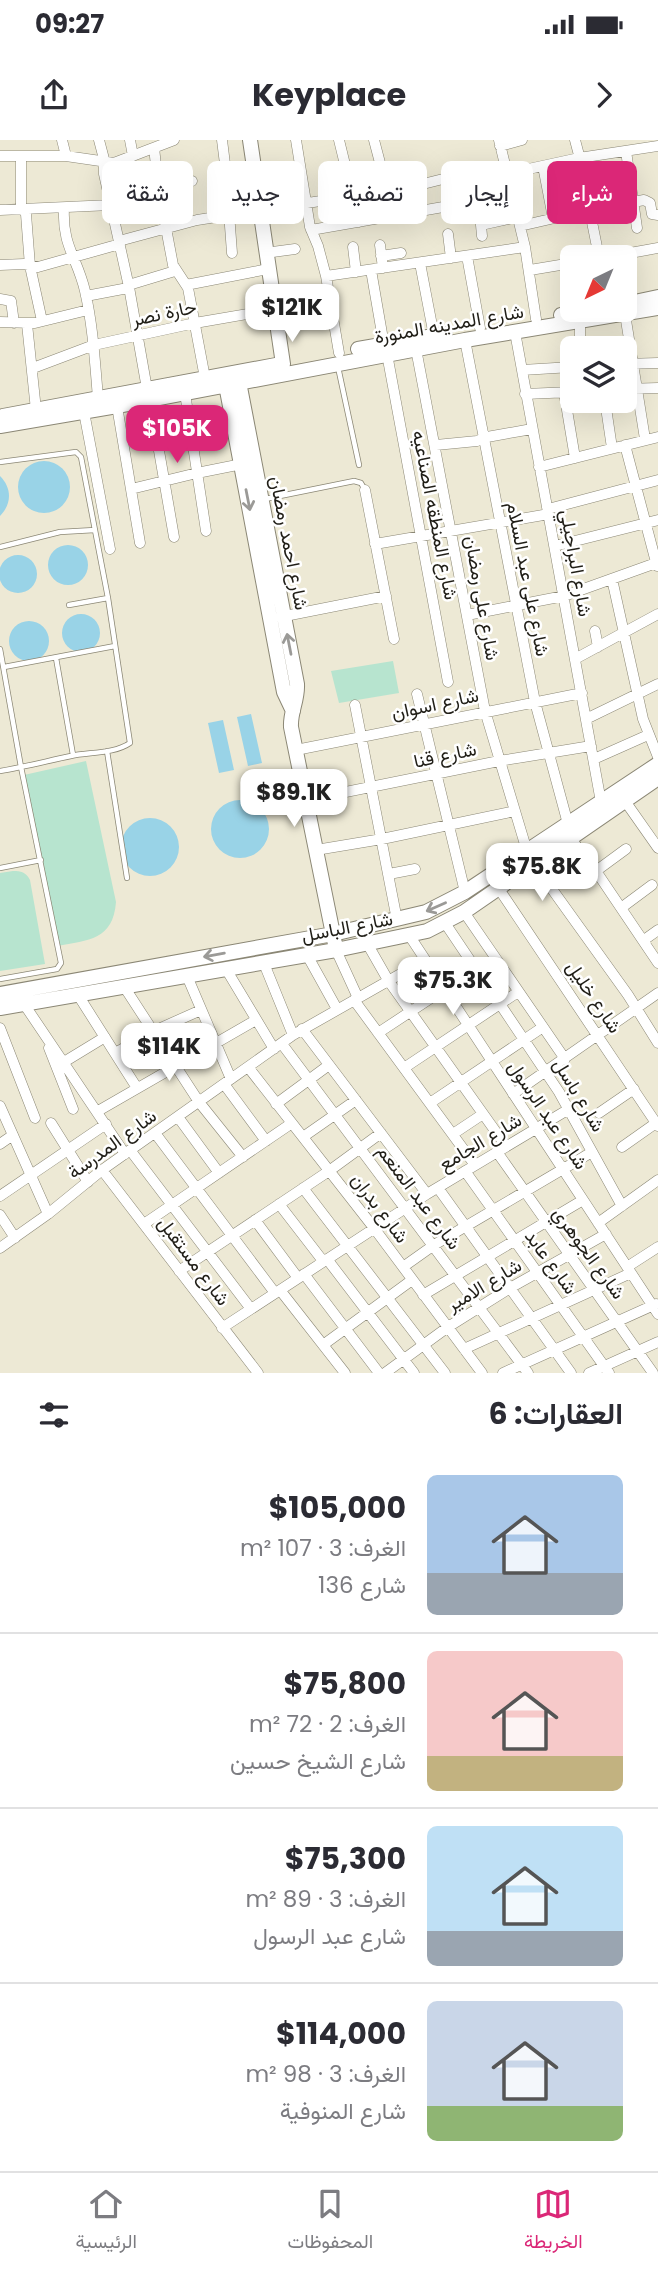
<!DOCTYPE html>
<html lang="ar">
<meta charset="utf-8">
<style>
body{margin:0;font-family:Poppins,Vazirmatn,sans-serif;background:#f7f7f7;color:#2b2b33;direction:rtl;height:100vh;display:flex;flex-direction:column;font-size:26px;white-space:nowrap}
*{box-sizing:border-box;margin:0}
p{font-size:23px;color:#7c7c81}
.icon{flex:none;width:38px;height:38px;fill:none;stroke:currentColor;stroke-width:2;stroke-linecap:round;stroke-linejoin:round}
.map{position:relative;height:1233px;overflow:hidden;direction:ltr}
.drawer{display:flex;flex-direction:column;background:#fff;flex:1}
.drawer>*{flex:none}
.banner{position:absolute;left:21px;top:21px;width:616px;height:63px;direction:rtl;display:flex;gap:14px}
.needle{width:46px;rotate:223deg}
.tools{position:absolute;left:560px;top:105px;display:grid;gap:14px}
.tools a{display:grid;place-items:center;width:77px;height:77px;border-radius:10px;background:#fff;box-shadow:0 7px 28px #0002;font-size:35px}
.price{position:absolute;translate:-50% -60px;padding:0 16px;border-radius:14px;background:#fff;color:#222;font-size:23px;line-height:46px;filter:drop-shadow(0 2px 4px #0008)}
.price::after{content:'';position:absolute;left:50%;top:42px;width:21px;height:16px;margin-left:-10px;background:inherit;clip-path:polygon(0 0,100% 0,50% 100%)}
.price.on{background:#db2777;color:#fff}
ul{padding:0;list-style:none}
li{display:flex;align-items:center;gap:21px;height:175px;padding:0 35px}
li+li{border-top:2px solid #e1e1e2}
li span{display:grid;place-items:center;flex:none;width:196px;height:140px;border-radius:10px;color:#555}
li>.icon{margin-inline-start:auto}
span .icon{width:84px;height:84px;fill:#fffc;stroke-width:1}
li b{font-size:30px}
h2{display:flex;justify-content:space-between;align-items:center;height:84px;padding:0 35px;font-size:30px}
.tag{padding:0 24px;border-radius:10px;background:#fff;box-shadow:0 7px 28px #0002;font-size:24px;line-height:63px}
.tag.on{background:#db2777;color:#fff}
.status{display:flex;justify-content:space-between;align-items:center;height:49px;padding:0 35px;background:#fff;direction:ltr}
.status svg{height:19px;fill:currentColor}
header{display:flex;justify-content:space-between;align-items:center;height:91px;padding:0 35px;background:#fff;font-size:32px;font-weight:700}
.tab-bar{display:flex;justify-content:space-around;align-items:center;height:98px;border-top:2px solid #e1e1e2;background:#fff;font-size:19px;color:#7c7c81}
.tab-bar a{display:grid;justify-items:center;gap:4px}
.tab-bar .on{color:#db2777}
.map>svg:first-child{display:block}
</style>
<div class="status"><b>09:27</b><svg viewBox="0 0 49 12"><path d="M0 12V9h3v3zM5 12V6h3v6zM10 12V3h3v9zM15 12V0h3v12zM26 1h20v11H26zM47 4h2v5h-2z"/></svg></div>
<header><svg class="icon" aria-label="forward" viewBox="0 0 24 24"><path d="M9 5l7 7-7 7"/></svg>Keyplace<svg class="icon" aria-label="share" viewBox="0 0 24 24"><path d="M12 15V3M7 8l5-5 5 5M5 13v7h14v-7"/></svg></header>
<div class="map">
<svg width="658" height="1233" viewBox="0 0 658 1233">
<rect width="100%" height="100%" fill="#ede9d5"/>
<path fill="#b7e4cf" d="M393 521 399 553 339 563 331 531Z
M86 621 116 762C113 800 89 800 57 806L21 640 24 635Z
M13 731C21 731 26 732 30 740L45 824 0 831V733Z"/>
<path fill="#99d3e7" d="M18 347a26 26 0 1 1 52 0a26 26 0 1 1-52 0Z
M0 336C12 348 12 364 0 376Z
M48 425a20 20 0 1 1 40 0a20 20 0 1 1-40 0Z
M-1 434a19 19 0 1 1 38 0a19 19 0 1 1-38 0Z
M62 493a19 19 0 1 1 38 0a19 19 0 1 1-38 0Z
M9 501a20 20 0 1 1 40 0a20 20 0 1 1-40 0Z
M251 574 262 623 248 626 237 577Z
M223 580 234 630 219 633 208 583Z
M211 689a29 29 0 1 1 58 0a29 29 0 1 1-58 0Z
M121 707a29 29 0 1 1 58 0a29 29 0 1 1-58 0Z"/>
<g fill="none" stroke-linecap="round" stroke-linejoin="round">
<defs>
<path id="lane" d="M338 227 359 325
M0 322 76 312 81 317 108 458 130 603C114 614 89 612 71 616 47 621 24 627 0 631
M265 359 354 341 361 343 365 350
M0 407 60 392 95 390
M69 465 108 458
M0 509 21 627 61 823 57 829 0 839
M56 518 73 615
M4 527 115 506
M107 611 127 738
M0 728 41 720"/>
<path id="street" d="M62 0 66 16
M99 0 104 19V34L129 147 147 249
M130 0 133 16
M222 0 226 32 232 113
M296 0 310 87 318 106 326 136 339 213
M339 0 359 82
M374 0 394 76
M499 0 525 107 536 179
M575 0 589 53V67L599 117
M500 6 522 0
M154 8 159 51 173 125 188 148 205 238
M626 11 637 88
M0 16H66L114 23 174 0
M21 16V66L26 74 30 126 42 181
M543 26 553 78
M127 61C149 55 169 46 192 41
M64 68C62 106 77 117 85 151 93 186 95 223 98 258
M0 70 111 65
M520 86 590 70 644 60 650 63 652 74 658 75
M311 90 512 55
M448 94 451 118
M482 96 481 85 517 77
M119 101 197 80 411 47 491 27 510 33 579 18 658 6
M380 105 383 128
M353 107 356 132
M265 113 295 109
M381 116 401 113
M467 116 480 188
M608 117 658 108
M420 123 434 196
M0 125 24 124 38 127 120 104
M371 130 384 205
M530 130 572 123
M326 136 525 107
M186 145 268 129
M86 156 128 148 132 144 175 131
M0 159 11 161 14 183
M625 174 645 299
M0 182 35 183 88 170
M580 182V208
M27 184 36 270
M515 192 601 662
M465 200 535 562 568 684
M416 209 485 571 527 711
M387 214 448 542
M625 224 658 223
M33 228 94 205 195 183 305 164
M522 230 572 227
M625 249 658 248
M564 252 575 318
M185 253 206 391
M525 254 572 252
M150 259 174 397
M605 261 612 308
M117 266 140 403
M84 272 110 409
M436 305 477 301 487 297 532 289
M625 305 657 426
M539 327 658 297
M131 349 197 333 242 324
M365 350 394 499
M548 369 658 340
M375 404 549 374
M555 406 658 380
M612 439 643 579 658 617
M467 475 564 456 656 423
M280 477 386 456
M595 491 598 507
M575 519 658 474
M417 554 465 752
M355 565 397 780
M586 579 658 544
M296 610 582 553
M594 619 648 595
M306 660 499 621 591 606
M625 661 658 708
M571 699 596 731 658 823
M316 710 382 699 515 671
M534 724 628 855 658 903
M596 731 626 709
M389 734 415 729
M499 749 658 986
M621 768 652 745
M464 772 565 919
M445 783 486 844
M409 795 658 1174
M644 800 658 790
M368 805 388 840 506 1006
M336 810 358 858
M307 815 337 869
M263 821 293 895
M226 829 274 909
M187 836 231 939
M125 848 199 962 243 1017
M78 855 137 948
M354 860 475 1025
M24 864 125 1014
M500 864 559 952 622 1066
M0 888 35 978
M302 889 427 1054
M378 893 475 829
M282 904 528 1233
M49 908 73 969
M115 913 154 891 201 870
M64 922 105 897
M248 927 374 1088 482 1233
M404 928 518 852
M224 944 266 1001
M513 954 658 853
M430 963 543 887
M276 964 329 925
M0 966 48 1074
M98 971 256 880
M599 973 634 949
M178 977 219 1033
M51 983 88 1042
M155 993 275 1153
M453 994 483 974
M303 997 356 960
M0 1004 13 995
M622 1007 656 983
M130 1010 251 1169
M497 1012 653 1233
M102 1030 258 1233
M465 1031 609 1233
M303 1048 445 1233
M438 1048 571 1233
M0 1056 106 984
M279 1064 323 1121
M0 1075 15 1098
M255 1080 298 1138
M598 1083 658 1040
M144 1084 292 983
M0 1108 48 1074 102 1030 293 895 425 820
M327 1119 414 1233
M403 1127 434 1105 592 1012
M627 1127 658 1107
M179 1131 329 1031 381 993
M304 1134 379 1233
M280 1150 345 1233
M423 1155 583 1060
M222 1188 427 1054 569 969
M323 1205 412 1140
M464 1209 631 1133
M385 1233 448 1187 510 1148 606 1094
M503 1233 656 1164
M589 1233 658 1202"/>
<path id="secondary" d="M250 0 283 224
M625 164 658 157
M561 175 591 170
M358 209 445 194
M239 242 297 544C298 560 290 572 291 587L335 804
M226 245 284 552 293 571
M3 276 276 225
M0 286 117 266 465 200 658 168
M0 854 333 794 426 772 465 752 658 624
M0 868 336 810 427 791 464 772 658 638"/>
</defs>
<use href="#lane" stroke="#8b8775" stroke-width="6"/>
<use href="#street" stroke="#8b8775" stroke-width="11"/>
<use href="#secondary" stroke="#8b8775" stroke-width="16"/>
<use href="#lane" stroke="#fff" stroke-width="4.5"/>
<use href="#street" stroke="#fff" stroke-width="10"/>
<use href="#secondary" stroke="#fff" stroke-width="14"/>
</g>
<defs><path id="oneway-shaft" d="M-6 0H5M1.5-3L5.5 0L1.5 3" fill="none" stroke-width="1.6" stroke-linecap="round" stroke-linejoin="round" transform="scale(1.75)"/></defs>
<g stroke="#9b9a97">
<use href="#oneway-shaft" transform="translate(248 360) rotate(79)"/>
<use href="#oneway-shaft" transform="translate(289 504) rotate(-101)"/>
<use href="#oneway-shaft" transform="translate(436 767) rotate(156)"/>
<use href="#oneway-shaft" transform="translate(214 815) rotate(170)"/>
</g>
<g text-anchor="middle" dominant-baseline="central" stroke-width="5" stroke-linejoin="round" paint-order="stroke">
<g font-size="19" fill="#201e17" stroke="#fff">
<text transform="translate(164 173) rotate(-12)">حارة نصر</text>
<text transform="translate(449 184) rotate(-10)">شارع المدينه المنورة</text>
<text transform="translate(435 375) rotate(79)">شارع المنطقه الصناعيه</text>
<text transform="translate(289 403) rotate(79)">شارع احمد رمضان</text>
<text transform="translate(576 423) rotate(80)">شارع البراجيلي</text>
<text transform="translate(528 439) rotate(79)">شارع على عبد السلام</text>
<text transform="translate(482 458) rotate(80)">شارع على رمضان</text>
<text transform="translate(435 564) rotate(-12)">شارع اسوان</text>
<text transform="translate(445 615) rotate(-12)">شارع قنا</text>
<text transform="translate(347 787) rotate(-11)">شارع الباسل</text>
<text transform="translate(594 857) rotate(56)">شارع خليل</text>
<text transform="translate(579 955) rotate(59)">شارع باسل</text>
<text transform="translate(548 975) rotate(56)">شارع عبد الرسول</text>
<text transform="translate(480 1002) rotate(-31)">شارع الجامع</text>
<text transform="translate(112 1004) rotate(-36)">شارع المدرسة</text>
<text transform="translate(419 1057) rotate(53)">شارع عبد المنعم</text>
<text transform="translate(380 1068) rotate(53)">شارع بدران</text>
<text transform="translate(589 1113) rotate(54)">شارع الجوهري</text>
<text transform="translate(194 1121) rotate(53)">شارع مستقبل</text>
<text transform="translate(551 1122) rotate(54)">شارع عابد</text>
<text transform="translate(484 1145) rotate(-31)">شارع الامير</text>
</g>
</g>
</svg>
<div class="tools">
<a><svg class="needle" viewBox="-14 -14 28 28"><path d="M0-13l5 13h-10z" fill="#e53935"/><path d="M0 13l5-13h-10z" fill="#7c7c81"/></svg></a>
<a><svg class="icon" aria-label="layers" viewBox="0 0 24 24"><path d="M12 4l9 5-9 5-9-5zM3 14l9 5 9-5"/></svg></a>
</div>
<b class="price" style="left:292px;top:204px">$121K</b>
<b class="price on" style="left:177px;top:325px">$105K</b>
<b class="price" style="left:294px;top:689px">$89.1K</b>
<b class="price" style="left:542px;top:763px">$75.8K</b>
<b class="price" style="left:453px;top:877px">$75.3K</b>
<b class="price" style="left:169px;top:943px">$114K</b>
<div class="banner">
<a class="tag on">شراء</a>
<a class="tag">إيجار</a>
<a class="tag">تصفية</a>
<a class="tag">جديد</a>
<a class="tag">شقة</a>
</div>
</div>
<section class="drawer">
<h2>العقارات: 6<svg class="icon" aria-label="filters" viewBox="0 0 24 24"><path d="M4 7h16M4 17h16"/><circle cx="9" cy="7" r="2"/><circle cx="15" cy="17" r="2"/></svg></h2>
<ul>
<li><span style="background:linear-gradient(#a9c7e8 70%,#9aa5b1 0)"><svg class="icon" aria-label="home" viewBox="0 0 24 24"><path d="M3 11l9-7 9 7M6 9v11h12V9"/></svg></span><div><b>$105,000</b><p>الغرف: 3 · 107 m²</p><p>شارع 136</p></div></li>
<li><span style="background:linear-gradient(#f6c9c9 75%,#c2b280 0)"><svg class="icon" aria-label="home" viewBox="0 0 24 24"><path d="M3 11l9-7 9 7M6 9v11h12V9"/></svg></span><div><b>$75,800</b><p>الغرف: 2 · 72 m²</p><p>شارع الشيخ حسين</p></div></li>
<li><span style="background:linear-gradient(#bfe0f5 75%,#9aa5b1 0)"><svg class="icon" aria-label="home" viewBox="0 0 24 24"><path d="M3 11l9-7 9 7M6 9v11h12V9"/></svg></span><div><b>$75,300</b><p>الغرف: 3 · 89 m²</p><p>شارع عبد الرسول</p></div></li>
<li><span style="background:linear-gradient(#c9d6e8 75%,#8fb573 0)"><svg class="icon" aria-label="home" viewBox="0 0 24 24"><path d="M3 11l9-7 9 7M6 9v11h12V9"/></svg></span><div><b>$114,000</b><p>الغرف: 3 · 98 m²</p><p>شارع المنوفية</p></div></li>
</ul>
</section>
<nav class="tab-bar">
<a class="on"><svg class="icon" aria-label="map" viewBox="0 0 24 24"><path d="M3 6l6-2 6 2 6-2v14l-6 2-6-2-6 2zM9 4v14M15 6v14"/></svg>الخريطة</a>
<a><svg class="icon" aria-label="saved" viewBox="0 0 24 24"><path d="M7 4h10v16l-5-4-5 4z"/></svg>المحفوظات</a>
<a><svg class="icon" aria-label="home" viewBox="0 0 24 24"><path d="M3 11l9-7 9 7M6 9v11h12V9"/></svg>الرئيسية</a>
</nav>
